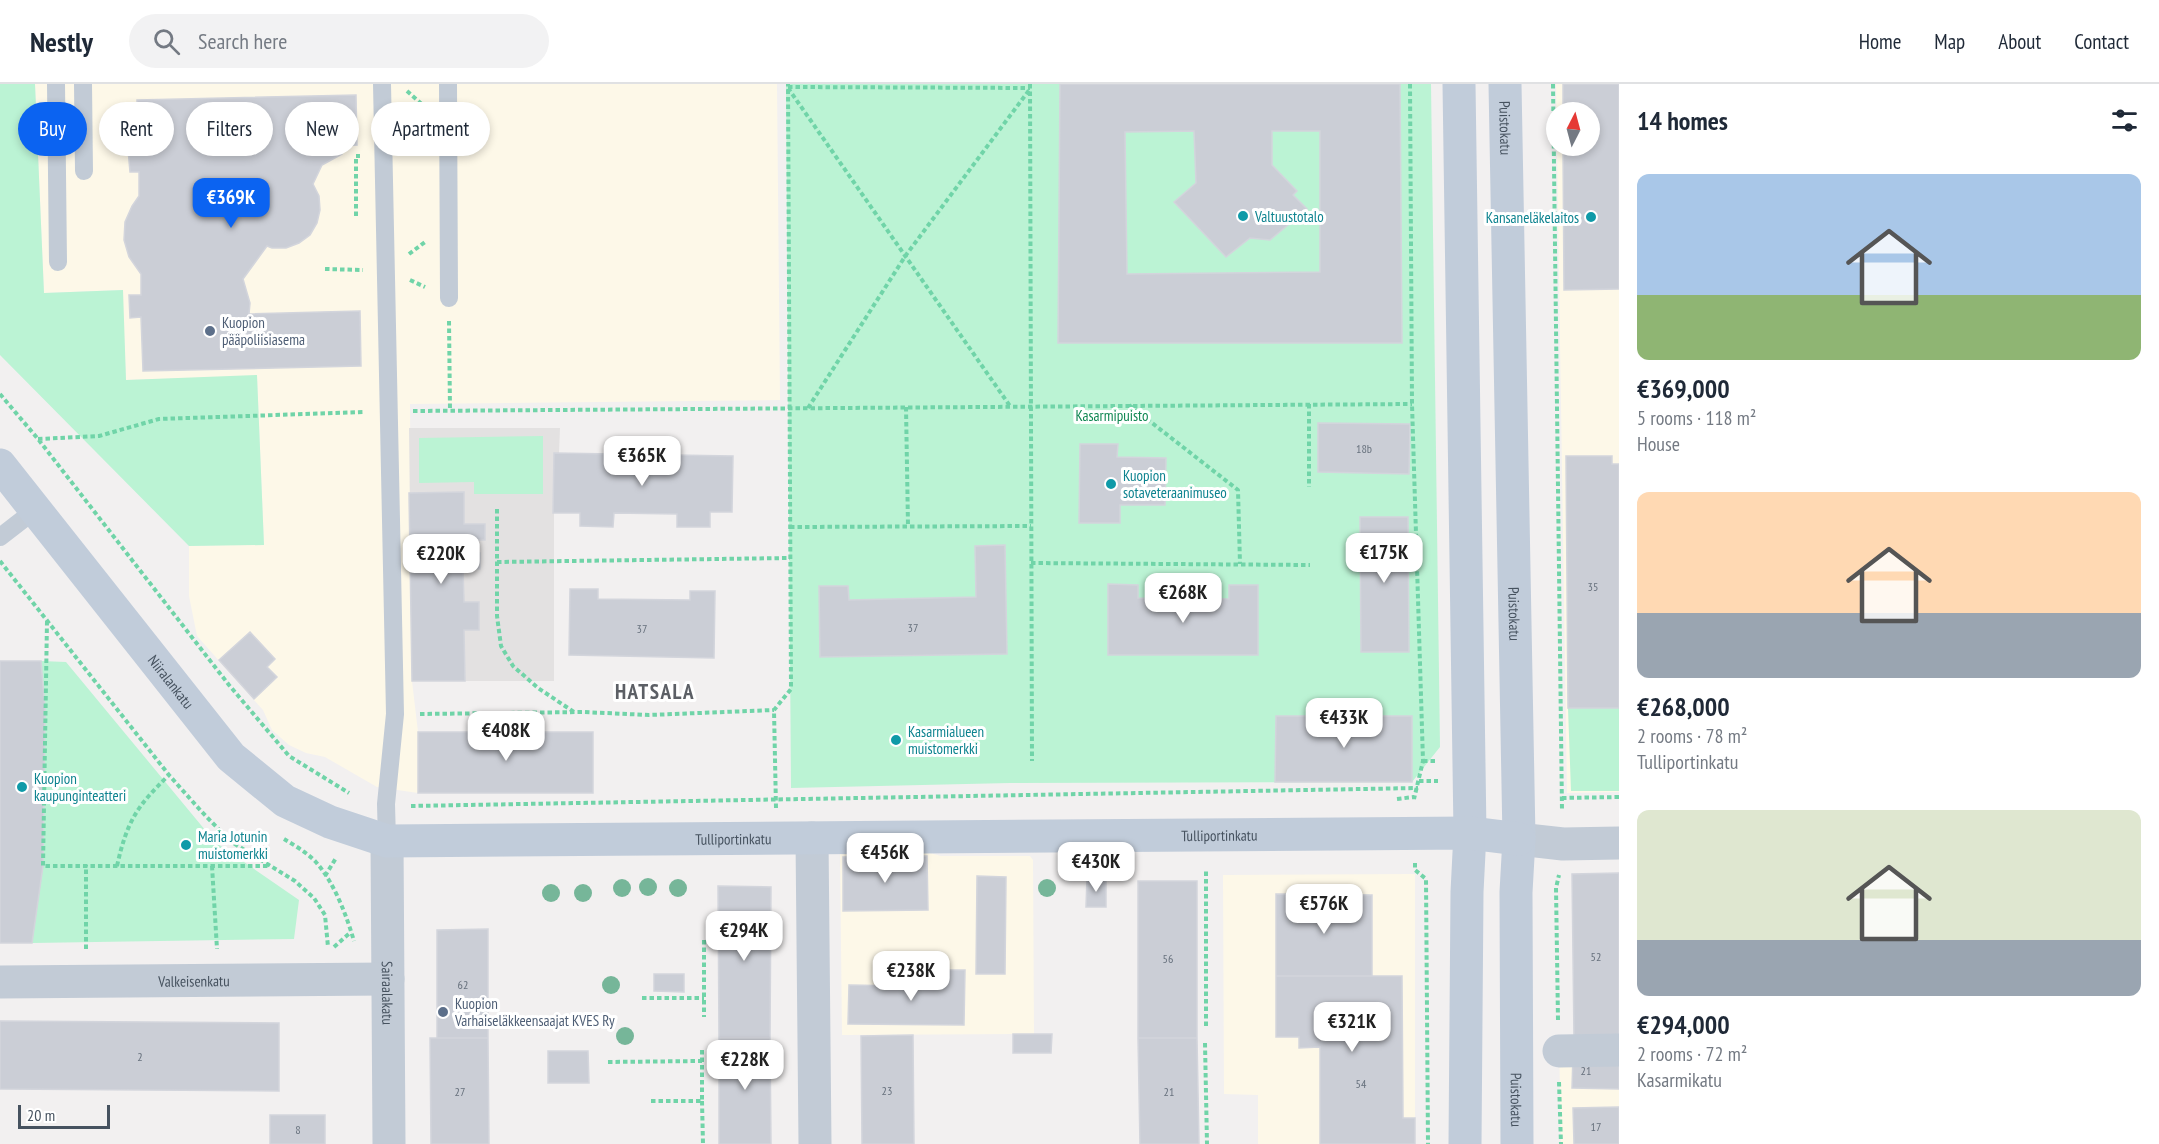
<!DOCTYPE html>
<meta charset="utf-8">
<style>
body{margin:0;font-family:"PT Sans Narrow",sans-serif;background:#f2f2f3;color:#1f2937;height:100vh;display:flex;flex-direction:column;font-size:22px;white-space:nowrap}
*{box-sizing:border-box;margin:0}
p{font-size:20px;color:#747a83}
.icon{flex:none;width:33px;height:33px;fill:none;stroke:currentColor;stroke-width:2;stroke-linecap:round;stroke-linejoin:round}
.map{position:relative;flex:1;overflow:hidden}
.details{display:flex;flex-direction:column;background:#fff;width:540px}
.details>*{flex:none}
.hud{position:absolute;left:18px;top:18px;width:570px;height:54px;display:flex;gap:12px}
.needle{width:39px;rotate:6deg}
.controls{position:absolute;left:1546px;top:18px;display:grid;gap:12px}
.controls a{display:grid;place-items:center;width:54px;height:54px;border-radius:50%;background:#fff;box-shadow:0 3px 9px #0003;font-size:30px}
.scale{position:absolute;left:18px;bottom:15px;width:92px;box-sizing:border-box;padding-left:6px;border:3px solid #46525f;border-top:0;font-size:16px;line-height:21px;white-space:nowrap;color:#46525f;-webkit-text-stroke:4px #fff;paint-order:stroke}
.price{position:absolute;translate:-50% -51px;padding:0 14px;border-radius:12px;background:#fff;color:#222;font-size:20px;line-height:39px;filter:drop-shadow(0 2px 3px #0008)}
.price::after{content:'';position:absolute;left:50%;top:36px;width:18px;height:14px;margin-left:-9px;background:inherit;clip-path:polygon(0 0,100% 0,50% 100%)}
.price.active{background:#0b63f1;color:#fff}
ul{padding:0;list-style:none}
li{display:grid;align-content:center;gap:12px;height:318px;padding:0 18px}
li span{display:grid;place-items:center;height:186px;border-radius:12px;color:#555}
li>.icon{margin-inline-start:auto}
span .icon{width:108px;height:108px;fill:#fffc;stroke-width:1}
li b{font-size:26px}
h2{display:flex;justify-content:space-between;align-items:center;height:72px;padding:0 18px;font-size:26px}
.pill{padding:0 21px;border-radius:27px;background:#fff;box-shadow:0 3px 9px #0003;font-size:21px;line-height:54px}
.pill.active{background:#0b63f1;color:#fff}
header{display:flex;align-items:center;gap:36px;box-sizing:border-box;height:84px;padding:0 30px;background:#fff;border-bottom:2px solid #e0e1e3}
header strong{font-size:28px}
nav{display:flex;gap:33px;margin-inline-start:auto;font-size:21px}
.search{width:420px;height:54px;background:#f2f2f3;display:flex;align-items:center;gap:15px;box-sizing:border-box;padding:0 21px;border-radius:33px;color:#747a83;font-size:22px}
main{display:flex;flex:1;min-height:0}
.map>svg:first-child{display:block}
</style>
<header>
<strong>Nestly</strong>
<div class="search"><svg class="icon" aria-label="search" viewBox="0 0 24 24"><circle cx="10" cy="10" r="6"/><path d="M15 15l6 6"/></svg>Search here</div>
<nav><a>Home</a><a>Map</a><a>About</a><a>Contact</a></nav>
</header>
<main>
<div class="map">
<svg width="1619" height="1060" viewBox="0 0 1619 1060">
<rect width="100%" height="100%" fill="#f2f0f0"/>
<path fill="#fdf8e8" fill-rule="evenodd" d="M35 0H777L780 316 410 320 412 597 418 648V709L377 703 325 673 306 669 289 661 272 646 263 626 197 552 189 512V462L264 460 257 292 126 296 122 206 44 209Z
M1556 0H1619V708L1567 709ZM1557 28H1590V62H1557Z
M930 769 941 772H1030L1033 776 1034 950 842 951 840 770Z
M1415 790V1060H1258V1011L1224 1010 1223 791Z
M1559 957H1619V1060H1561Z"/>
<path fill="#e3e1e1" d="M409 344H560L559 369H554V597H412Z"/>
<path fill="#bbf3d4" d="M0 0H35L44 209 123 206 126 296 257 291 264 461 189 462 0 271Z
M786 0H1431L1440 663 1412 698 1010 699 791 704Z
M543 352V410H474V398L419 399V354Z
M41 577 66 578 215 758 299 816 294 855 32 859 43 781 45 625Z
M1568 624H1619V707H1571Z"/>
<path fill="#cbced6" stroke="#d3d5dc" stroke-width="1.5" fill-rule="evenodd" d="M1060 0H1400L1402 259H1058ZM1194 47 1196 99 1174 118 1226 173 1250 154 1270 156 1307 125 1293 111 1297 107 1272 81V47H1320V188L1127 190 1125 48Z
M1563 0H1619V205L1564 206 1563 62H1590V28H1563Z
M356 11 357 61 343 62 342 70 322 81 313 100 319 112 320 126 317 139 310 151 299 159 286 164H272L267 162 243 195 250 219 249 230 360 227 361 282 143 287 141 233 130 234 129 211H141V190L129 173 124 156 125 138 132 122 139 112V88H130L128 65H138L137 16Z
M1318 339 1410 340 1409 390 1318 388Z
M1080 360H1118L1117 373 1166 374 1165 421H1120V439H1079Z
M554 369 733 372 732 428H710V443H677V430L614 429 613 443 580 442V429H553Z
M1566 372H1612V380H1619V624H1568Z
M464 408V440H485V456H464L465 470 480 469V485H463L464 518H479V546H464L465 597H412L409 409Z
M1360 433H1408L1409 568H1361Z
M1005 461 1007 570 820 573 819 502H848L849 516 976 513 975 462Z
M1108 500 1138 501V514L1229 515V501H1258V571H1108Z
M570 505H598V515L690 516V507H715L714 574 569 571Z
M250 548 275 575 267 583 277 593 254 615 219 576Z
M0 577H41L45 625 43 782 32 859H0Z
M1276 632H1412V698H1275Z
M418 648H593V709H418Z
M927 772 928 826 843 827V773Z
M1619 789V955H1574L1572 790Z
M977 792 1006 793 1005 890H976Z
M1087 794H1106V823H1086Z
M1138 797H1197V954H1138Z
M718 802 771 803 770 954H719Z
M1276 810 1372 811V892H1276Z
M488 845V954H437V846Z
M933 886H965L964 941 848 940 849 901 904 902V895H933Z
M654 890H684V908L654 907Z
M1276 892H1402L1403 1034H1415V1060H1320V963L1299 964V953H1276Z
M0 937 279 939V1007L0 1005Z
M1013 950H1052L1051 969H1013Z
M913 951 914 1060H862L861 952Z
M430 954H488L489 1060H431Z
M719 954H770L771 1060H719Z
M1138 954H1197L1199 1060H1140Z
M548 967H588L589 999H548Z
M1573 971H1619V1005L1572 1004Z
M1619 1023V1060H1574L1573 1024Z
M270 1031H325V1060H270Z"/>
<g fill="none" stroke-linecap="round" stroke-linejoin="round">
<path stroke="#70d4a8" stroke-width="4" stroke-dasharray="4.5 3" stroke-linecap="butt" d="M1030 0 1032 677
M1410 0 1412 320 1423 677 1414 715
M1553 0 1562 727
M788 3 1030 4
M788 4 1010 322
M407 7 424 22
M356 132V72H360
M409 170 425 158
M325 185 363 186
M410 196 425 203
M449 237 450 326
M0 310 38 355 229 601 289 672 349 709
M1309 320V403
M1129 321 1238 406 1240 480
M906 323 908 442
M808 324 906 171 1030 5
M413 327 1412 320
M38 355 99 352 159 335 364 328
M497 425V532L501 562 513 582 538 604 574 628
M790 443 1031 442
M0 477 169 691 201 727 230 757 295 797 314 814 325 831 328 863
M497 478 790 474
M1031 479 1310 481
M47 537 43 782H269
M420 630 583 628 649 631 774 626
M1423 677H1437
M1419 697H1438
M1562 714 1619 713
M1397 715 1414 713
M411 722 1418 704
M776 724 774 626 791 605 788 0
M284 755C294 761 306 768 315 777 334 798 346 830 354 857
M1415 779V786L1426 795 1428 1060
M117 782C127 737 137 722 169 691
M212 782 217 865
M325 792 336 774
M704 856V933
M334 863 351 848
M86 865V781
M642 914H704
M1558 936 1556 804 1559 791
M1206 942V787
M1205 959 1207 1060
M608 978 702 977
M1559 998 1561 1060
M651 1017H702V963
M702 1017 703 1060"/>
<path stroke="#c2cbd6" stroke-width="18" d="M56 0 58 178
M83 0 84 87
M382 0 395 630 386 720 387 757
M448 0 449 214
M0 453 35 426"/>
<g stroke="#c2cbd6" stroke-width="33">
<path d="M812 754 815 1060"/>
<path d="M1519 755 1563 760 1619 759"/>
<path id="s1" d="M387 757 389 1060"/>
<path id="s2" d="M0 898 388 895"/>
<path d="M1559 967 1619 966"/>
</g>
<g stroke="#c1ccda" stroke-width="33">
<path d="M1459 0 1470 749 1467 808 1465 1060"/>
<path id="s3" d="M1505 0 1519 755 1516 808 1517 1060"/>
<path id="s4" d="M0 381 231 673 285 717 330 738 387 757 1470 749 1519 755"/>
</g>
</g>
<g fill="#76b699">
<circle cx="648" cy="803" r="9"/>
<circle cx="622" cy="804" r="9"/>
<circle cx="678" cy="804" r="9"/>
<circle cx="1047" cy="804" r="9"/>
<circle cx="551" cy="809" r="9"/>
<circle cx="583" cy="809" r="9"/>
<circle cx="611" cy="901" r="9"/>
<circle cx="625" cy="952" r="9"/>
</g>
<g fill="#0f9aa8" stroke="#fff" stroke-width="2">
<circle cx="1243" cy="132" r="6"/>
<circle cx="1591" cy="133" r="6"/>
<circle cx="1111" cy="400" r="6"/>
<circle cx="896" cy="656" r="6"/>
<circle cx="22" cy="703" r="6"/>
<circle cx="186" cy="761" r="6"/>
</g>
<g fill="#5c6f8a" stroke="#fff" stroke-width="2">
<circle cx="210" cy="247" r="6"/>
<circle cx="443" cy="928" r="6"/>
</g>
<g text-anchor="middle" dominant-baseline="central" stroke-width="6" stroke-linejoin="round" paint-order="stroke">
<g font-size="12" fill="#67717d">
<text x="1364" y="364">18b</text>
<text x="1593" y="502">35</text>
<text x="913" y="543">37</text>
<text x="642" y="544">37</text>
<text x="1596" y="872">52</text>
<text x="1168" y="874">56</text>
<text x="463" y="900">62</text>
<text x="140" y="972">2</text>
<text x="1586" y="986">21</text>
<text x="1361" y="999">54</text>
<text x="887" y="1006">23</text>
<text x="460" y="1007">27</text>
<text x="1169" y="1007">21</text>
<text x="1596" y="1042">17</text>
<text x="298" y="1045">8</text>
</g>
<g font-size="15" fill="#46525f" stroke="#fff">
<text stroke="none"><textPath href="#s3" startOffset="44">Puistokatu</textPath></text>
<text stroke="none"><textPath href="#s3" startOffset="530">Puistokatu</textPath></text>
<text stroke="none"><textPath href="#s4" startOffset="276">Niiralankatu</textPath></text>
<text stroke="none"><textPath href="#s4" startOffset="1384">Tulliportinkatu</textPath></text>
<text stroke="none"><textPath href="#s4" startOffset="898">Tulliportinkatu</textPath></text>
<text stroke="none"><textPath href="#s2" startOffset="194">Valkeisenkatu</textPath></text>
<text stroke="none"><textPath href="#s1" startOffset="152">Sairaalakatu</textPath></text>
<text stroke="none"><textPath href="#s3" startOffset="1016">Puistokatu</textPath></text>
</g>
<g font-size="15" fill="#0d838f" stroke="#fff" text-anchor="start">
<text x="1255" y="132">Valtuustotalo</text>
<text x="1579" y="133" text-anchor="end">Kansaneläkelaitos</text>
<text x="1123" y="391">Kuopion<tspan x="1123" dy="17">sotaveteraanimuseo</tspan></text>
<text x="908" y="647">Kasarmialueen<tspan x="908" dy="17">muistomerkki</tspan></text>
<text x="34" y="694">Kuopion<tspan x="34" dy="17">kaupunginteatteri</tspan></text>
<text x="198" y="752">Maria Jotunin<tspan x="198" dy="17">muistomerkki</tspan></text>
</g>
<g font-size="15" fill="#4e5e75" stroke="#fff" text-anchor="start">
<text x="222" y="238">Kuopion<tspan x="222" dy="17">pääpoliisiasema</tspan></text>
<text x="455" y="919">Kuopion<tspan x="455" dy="17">Varhaiseläkkeensaajat KVES Ry</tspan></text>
</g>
<g font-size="15" fill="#108752" stroke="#fff">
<text x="1112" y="331">Kasarmipuisto</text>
</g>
<g font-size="21" font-weight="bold" letter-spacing="1.5" fill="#5c5f65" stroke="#fff">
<text x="655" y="607">HATSALA</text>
</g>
</g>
</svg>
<div class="controls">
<a><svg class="needle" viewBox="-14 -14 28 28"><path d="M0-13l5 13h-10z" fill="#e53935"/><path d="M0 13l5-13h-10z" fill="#747a83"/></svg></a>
</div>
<div class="scale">20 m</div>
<b class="price active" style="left:231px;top:145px">€369K</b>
<b class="price" style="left:642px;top:403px">€365K</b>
<b class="price" style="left:1384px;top:500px">€175K</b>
<b class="price" style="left:441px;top:501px">€220K</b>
<b class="price" style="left:1183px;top:540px">€268K</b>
<b class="price" style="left:1344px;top:665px">€433K</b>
<b class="price" style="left:506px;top:678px">€408K</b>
<b class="price" style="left:885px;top:800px">€456K</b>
<b class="price" style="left:1096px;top:809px">€430K</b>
<b class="price" style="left:1324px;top:851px">€576K</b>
<b class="price" style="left:744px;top:878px">€294K</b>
<b class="price" style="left:911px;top:918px">€238K</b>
<b class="price" style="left:1352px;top:969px">€321K</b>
<b class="price" style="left:745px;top:1007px">€228K</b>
<div class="hud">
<a class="pill active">Buy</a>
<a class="pill">Rent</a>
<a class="pill">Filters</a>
<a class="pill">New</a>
<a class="pill">Apartment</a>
</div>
</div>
<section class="details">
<h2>14 homes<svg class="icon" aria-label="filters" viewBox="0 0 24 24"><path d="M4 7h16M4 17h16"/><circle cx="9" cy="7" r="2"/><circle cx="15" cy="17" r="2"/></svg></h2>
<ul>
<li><span style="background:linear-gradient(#a9c7e8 65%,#8fb573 0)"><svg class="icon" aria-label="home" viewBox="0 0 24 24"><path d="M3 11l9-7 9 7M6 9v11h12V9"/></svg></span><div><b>€369,000</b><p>5 rooms · 118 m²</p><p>House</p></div></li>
<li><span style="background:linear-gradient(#ffd9b3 65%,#9aa5b1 0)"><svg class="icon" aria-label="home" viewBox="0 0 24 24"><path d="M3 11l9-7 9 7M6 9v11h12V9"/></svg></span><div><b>€268,000</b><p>2 rooms · 78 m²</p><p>Tulliportinkatu</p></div></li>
<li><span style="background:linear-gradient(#dfe7d0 70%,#9aa5b1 0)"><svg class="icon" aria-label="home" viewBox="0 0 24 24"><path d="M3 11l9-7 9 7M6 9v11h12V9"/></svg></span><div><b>€294,000</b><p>2 rooms · 72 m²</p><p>Kasarmikatu</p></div></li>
</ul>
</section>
</main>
